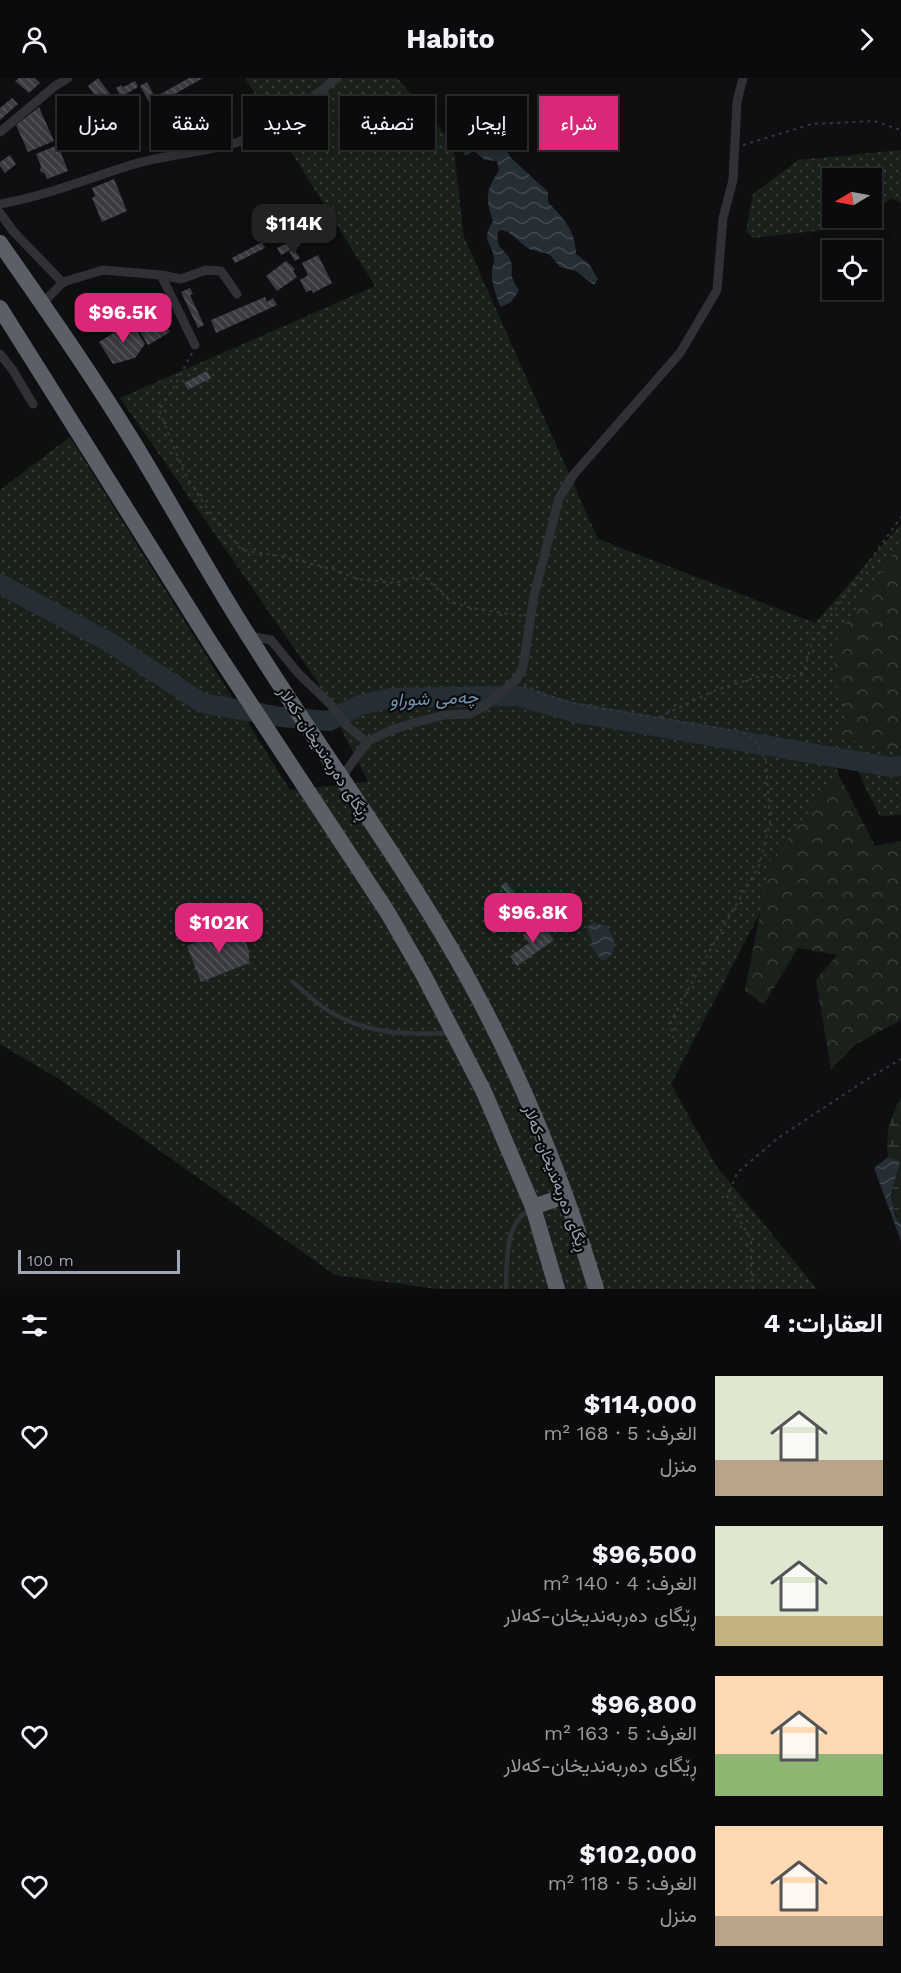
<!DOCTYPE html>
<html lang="ar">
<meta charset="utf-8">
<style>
body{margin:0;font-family:"Work Sans",Vazirmatn,sans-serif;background:#19191b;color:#f1f3f6;direction:rtl;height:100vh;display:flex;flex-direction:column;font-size:22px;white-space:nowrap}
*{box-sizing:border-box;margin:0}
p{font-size:20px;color:#9a9b9d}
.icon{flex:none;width:33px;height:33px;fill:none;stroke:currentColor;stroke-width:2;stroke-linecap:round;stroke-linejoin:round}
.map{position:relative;height:1211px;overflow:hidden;direction:ltr}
.drawer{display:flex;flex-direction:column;background:#0b0b0d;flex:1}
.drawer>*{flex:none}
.top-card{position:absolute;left:18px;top:18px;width:600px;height:54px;direction:rtl;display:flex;gap:12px}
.needle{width:39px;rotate:260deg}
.controls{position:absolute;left:822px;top:90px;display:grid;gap:12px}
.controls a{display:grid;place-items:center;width:60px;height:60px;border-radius:0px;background:#0b0b0d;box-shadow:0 3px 15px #0003,0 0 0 2px #2b2b2e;font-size:30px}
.scale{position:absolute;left:18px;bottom:15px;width:162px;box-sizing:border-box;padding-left:6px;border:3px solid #9fa5b3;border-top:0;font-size:16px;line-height:21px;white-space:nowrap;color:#9fa5b3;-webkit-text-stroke:4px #0a0a0c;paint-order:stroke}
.price{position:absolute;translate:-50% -51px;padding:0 14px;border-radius:12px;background:#db2777;color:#fff;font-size:20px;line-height:39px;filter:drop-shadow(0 2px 3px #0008)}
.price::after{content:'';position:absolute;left:50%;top:36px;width:18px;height:14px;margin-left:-9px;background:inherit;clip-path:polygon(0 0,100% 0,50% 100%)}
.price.on{background:#222;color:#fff}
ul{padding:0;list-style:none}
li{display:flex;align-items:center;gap:18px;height:150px;padding:0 18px}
li span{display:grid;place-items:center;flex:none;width:168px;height:120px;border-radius:0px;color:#555}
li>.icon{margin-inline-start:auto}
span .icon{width:72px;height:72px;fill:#fffc;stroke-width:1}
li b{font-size:26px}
h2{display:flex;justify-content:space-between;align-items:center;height:72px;padding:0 18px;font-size:26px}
.pill{padding:0 21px;border-radius:0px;background:#0b0b0d;box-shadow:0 3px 15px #0003,0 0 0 2px #2b2b2e;font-size:21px;line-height:54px}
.pill.on{background:#db2777;color:#fff}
header{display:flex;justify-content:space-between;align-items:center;height:78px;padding:0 18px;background:#0b0b0d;font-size:27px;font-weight:700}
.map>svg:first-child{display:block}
</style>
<header><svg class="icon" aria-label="forward" viewBox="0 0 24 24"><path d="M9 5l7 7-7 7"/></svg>Habito<svg class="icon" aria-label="person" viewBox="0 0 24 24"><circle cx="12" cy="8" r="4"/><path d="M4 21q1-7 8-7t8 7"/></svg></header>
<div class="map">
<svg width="901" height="1211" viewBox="0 0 901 1211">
<defs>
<pattern id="grass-dots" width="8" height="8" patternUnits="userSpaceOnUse" patternTransform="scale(1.5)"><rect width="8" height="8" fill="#19211a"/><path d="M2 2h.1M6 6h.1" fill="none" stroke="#373e39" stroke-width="1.8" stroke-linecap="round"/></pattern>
<pattern id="forest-crowns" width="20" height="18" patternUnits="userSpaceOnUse" patternTransform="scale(1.5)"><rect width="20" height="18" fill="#19211a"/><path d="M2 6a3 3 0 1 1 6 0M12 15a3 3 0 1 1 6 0" fill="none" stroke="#373e39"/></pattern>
<pattern id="wetland-marsh" width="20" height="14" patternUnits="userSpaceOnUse" patternTransform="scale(1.5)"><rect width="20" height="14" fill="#19211a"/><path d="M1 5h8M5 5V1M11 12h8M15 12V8" fill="none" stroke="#373e39"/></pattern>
<pattern id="water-waves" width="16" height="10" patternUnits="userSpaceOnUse" patternTransform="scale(1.5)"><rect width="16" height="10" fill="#252e35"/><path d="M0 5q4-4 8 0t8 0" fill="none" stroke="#414950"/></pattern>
<pattern id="building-back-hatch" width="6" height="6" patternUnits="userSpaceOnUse" patternTransform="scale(1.5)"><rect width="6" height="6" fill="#3b3c41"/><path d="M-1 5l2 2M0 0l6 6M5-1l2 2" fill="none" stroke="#54555a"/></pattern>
</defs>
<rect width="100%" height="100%" fill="#0f0f11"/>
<path fill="url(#grass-dots)" d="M245 0H397L453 66 464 159 598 461 815 545 901 446V737L880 738 866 711 850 673 842 671 836 683 838 696 875 768 774 808 671 1006 717 1089 817 1211H438L335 1197 59 1001 0 966V412L70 359 290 712 368 704 317 603 120 320 375 208Z
M901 72V125L891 120 872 137V100H832V140H868L859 148 753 160 746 153 753 116 798 82Z"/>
<path fill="url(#forest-crowns)" d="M901 464V668L887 671 828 657 850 639 837 610 832 566Z
M838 696 875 768 901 763V942L856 966 831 991 816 902 837 877 798 870 764 926 745 913 770 784Z"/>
<path fill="url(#wetland-marsh)" d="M901 1019V1147C887 1121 893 1110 900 1083L888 1079C886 1052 889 1043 901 1019Z"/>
<path fill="url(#water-waves)" d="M452 28 498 54 510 79 548 114V124C563 140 576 153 576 176L589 186 598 201 594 207 576 193 560 189 549 176 529 171 508 154 501 152 498 154C495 173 506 170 511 184 513 189 511 194 512 199 513 204 517 209 519 213L511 224 501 229C496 220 491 203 492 192 492 189 494 186 494 183 494 163 479 166 493 143 485 120 486 113 499 92L497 83 485 82 474 73 465 78 446 32Z
M593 845 607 848C616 862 619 876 602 883L591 868 592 863 587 849Z
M888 1079 900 1083 891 1117 895 1137 901 1147V1163L874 1090Z"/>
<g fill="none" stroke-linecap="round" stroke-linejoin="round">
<path stroke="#252e35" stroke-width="20" d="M0 506 109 564 202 625 281 639 329 643 360 627 390 620 518 618 573 634 891 689 901 688"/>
</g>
<path fill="url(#building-back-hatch)" d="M19 0H35L40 5 29 15 15 3Z
M98 0 111 17 101 25 88 8Z
M189 0H203L152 29 140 8 147 4 155 19Z
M135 3 138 9 121 19 116 10 121 7 123 9Z
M12 20 18 26 0 42V30Z
M39 29 54 63 28 74 16 47Z
M58 67 68 93 47 101 45 96 40 93 41 88 36 76Z
M10 77 16 86 5 95 0 88V84Z
M114 101 127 133 102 144 92 120 95 118 92 110Z
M291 163 294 170 281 177 277 170Z
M262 164 265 170 235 185 232 180Z
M294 171 300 180 295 183 289 174Z
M318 177 332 205 313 215 312 212 306 214 300 202 308 197 302 185Z
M286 183 295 191 293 193 297 199 277 213 266 198Z
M190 210 193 216 190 217 204 247 198 250 181 214Z
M265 219 267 224 273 220 277 227 216 255 211 242Z
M156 230 170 254 148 267 134 244Z
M131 244 145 266 135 280 113 286 99 264Z
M207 293 211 300 188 312 184 305Z
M506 804 520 823 527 819 533 827 493 856 487 848 515 827 501 808Z
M541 844 554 862 517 888 510 878 529 865 523 857Z
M234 849 241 855 246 864 249 874V885L201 904 187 868Z"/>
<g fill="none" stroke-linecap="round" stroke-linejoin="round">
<path stroke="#36383d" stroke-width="2" stroke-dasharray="3 4.5" stroke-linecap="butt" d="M743 67 812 46 874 43 901 52
M192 275 173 311 159 332 184 394 210 435 242 472 279 478 336 492 358 501 394 505 423 497 451 524 471 530 522 538
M524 606C551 624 591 628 623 634 662 641 702 647 742 654L756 664 766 684 770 744 759 788 720 854 671 943 673 960
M659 639 716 612 760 598 789 600 804 594 812 564 901 439
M753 1211 751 1192V1162L727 1120 737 1095 778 1060 866 1002 901 981"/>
<path stroke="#303136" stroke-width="4.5" d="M293 904C305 914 317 926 330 934 368 956 406 957 449 955
M506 1211C507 1185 504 1145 530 1131"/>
<path stroke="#303136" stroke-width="9" d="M0 54 55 8 68 0
M0 126C45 118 87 101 131 87 166 76 203 75 238 64 274 51 307 24 337 0
M0 135 13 153 63 205
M161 197 181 201 206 192 221 193 237 216
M42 226 63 204 103 192 161 197 195 267
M0 276 12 291 33 326
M250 558 271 562 298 595 330 626 348 649 367 664
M341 700 367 664 389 653 413 645 445 637 469 636 485 628 517 601 523 589 534 518 559 420 574 396 680 275 717 212 723 140 733 102 737 24 743 0"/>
<path stroke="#5b5f67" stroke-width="16" d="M0 165C46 231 93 298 135 367 175 433 211 500 253 565 325 680 407 789 472 908 524 1004 565 1107 596 1211
M0 230 211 566 388 835 423 896 484 1014 533 1129 557 1211
M533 1129 565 1118"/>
</g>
<g text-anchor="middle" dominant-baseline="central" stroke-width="4.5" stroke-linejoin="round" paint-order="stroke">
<g font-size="16" fill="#9fa5b3" stroke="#0a0a0c">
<text transform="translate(324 675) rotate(57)">ڕێگای دەربەندیخان-کەلار</text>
<text transform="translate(556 1100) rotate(69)">ڕێگای دەربەندیخان-کەلار</text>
</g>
<g font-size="18" font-style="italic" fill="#7195b3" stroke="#0a0a0c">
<text transform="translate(434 620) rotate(-2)">چەمی شوراو</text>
</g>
</g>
</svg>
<div class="controls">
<a><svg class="needle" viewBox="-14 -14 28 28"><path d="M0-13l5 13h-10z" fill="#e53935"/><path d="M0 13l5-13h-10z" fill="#9a9b9d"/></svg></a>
<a><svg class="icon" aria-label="locate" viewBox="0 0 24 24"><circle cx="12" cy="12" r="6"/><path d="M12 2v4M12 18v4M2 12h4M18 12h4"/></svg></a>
</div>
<div class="scale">100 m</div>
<b class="price on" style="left:294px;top:177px">$114K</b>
<b class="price" style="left:123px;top:266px">$96.5K</b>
<b class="price" style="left:533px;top:866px">$96.8K</b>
<b class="price" style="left:219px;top:876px">$102K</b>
<div class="top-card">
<a class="pill on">شراء</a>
<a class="pill">إيجار</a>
<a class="pill">تصفية</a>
<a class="pill">جديد</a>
<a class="pill">شقة</a>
<a class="pill">منزل</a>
</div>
</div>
<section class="drawer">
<h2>العقارات: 4<svg class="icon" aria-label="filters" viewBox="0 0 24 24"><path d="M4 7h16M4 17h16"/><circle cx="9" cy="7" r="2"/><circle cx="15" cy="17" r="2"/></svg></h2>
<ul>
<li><span style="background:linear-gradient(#dfe7d0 70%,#b9a48a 0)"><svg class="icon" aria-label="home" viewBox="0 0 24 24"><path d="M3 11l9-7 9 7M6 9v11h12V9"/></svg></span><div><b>$114,000</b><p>الغرف: 5 · 168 m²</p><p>منزل</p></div><svg class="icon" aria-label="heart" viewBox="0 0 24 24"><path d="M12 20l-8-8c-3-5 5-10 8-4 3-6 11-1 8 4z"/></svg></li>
<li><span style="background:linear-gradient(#dfe7d0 75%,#c2b280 0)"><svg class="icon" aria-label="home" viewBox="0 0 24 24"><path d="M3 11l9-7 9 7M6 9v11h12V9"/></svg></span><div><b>$96,500</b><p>الغرف: 4 · 140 m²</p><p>ڕێگای دەربەندیخان-کەلار</p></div><svg class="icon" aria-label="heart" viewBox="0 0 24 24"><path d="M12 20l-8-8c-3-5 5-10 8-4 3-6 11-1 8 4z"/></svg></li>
<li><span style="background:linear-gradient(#ffd9b3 65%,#8fb573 0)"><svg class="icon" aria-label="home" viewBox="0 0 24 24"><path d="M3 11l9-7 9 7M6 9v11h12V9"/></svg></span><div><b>$96,800</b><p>الغرف: 5 · 163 m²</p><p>ڕێگای دەربەندیخان-کەلار</p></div><svg class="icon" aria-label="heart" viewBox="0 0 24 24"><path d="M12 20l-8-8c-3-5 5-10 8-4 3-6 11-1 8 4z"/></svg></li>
<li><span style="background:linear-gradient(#ffd9b3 75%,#b9a48a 0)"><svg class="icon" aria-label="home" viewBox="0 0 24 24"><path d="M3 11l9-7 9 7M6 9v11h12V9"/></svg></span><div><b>$102,000</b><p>الغرف: 5 · 118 m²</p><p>منزل</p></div><svg class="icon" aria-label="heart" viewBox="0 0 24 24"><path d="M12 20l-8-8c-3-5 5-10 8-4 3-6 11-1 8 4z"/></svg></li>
</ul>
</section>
